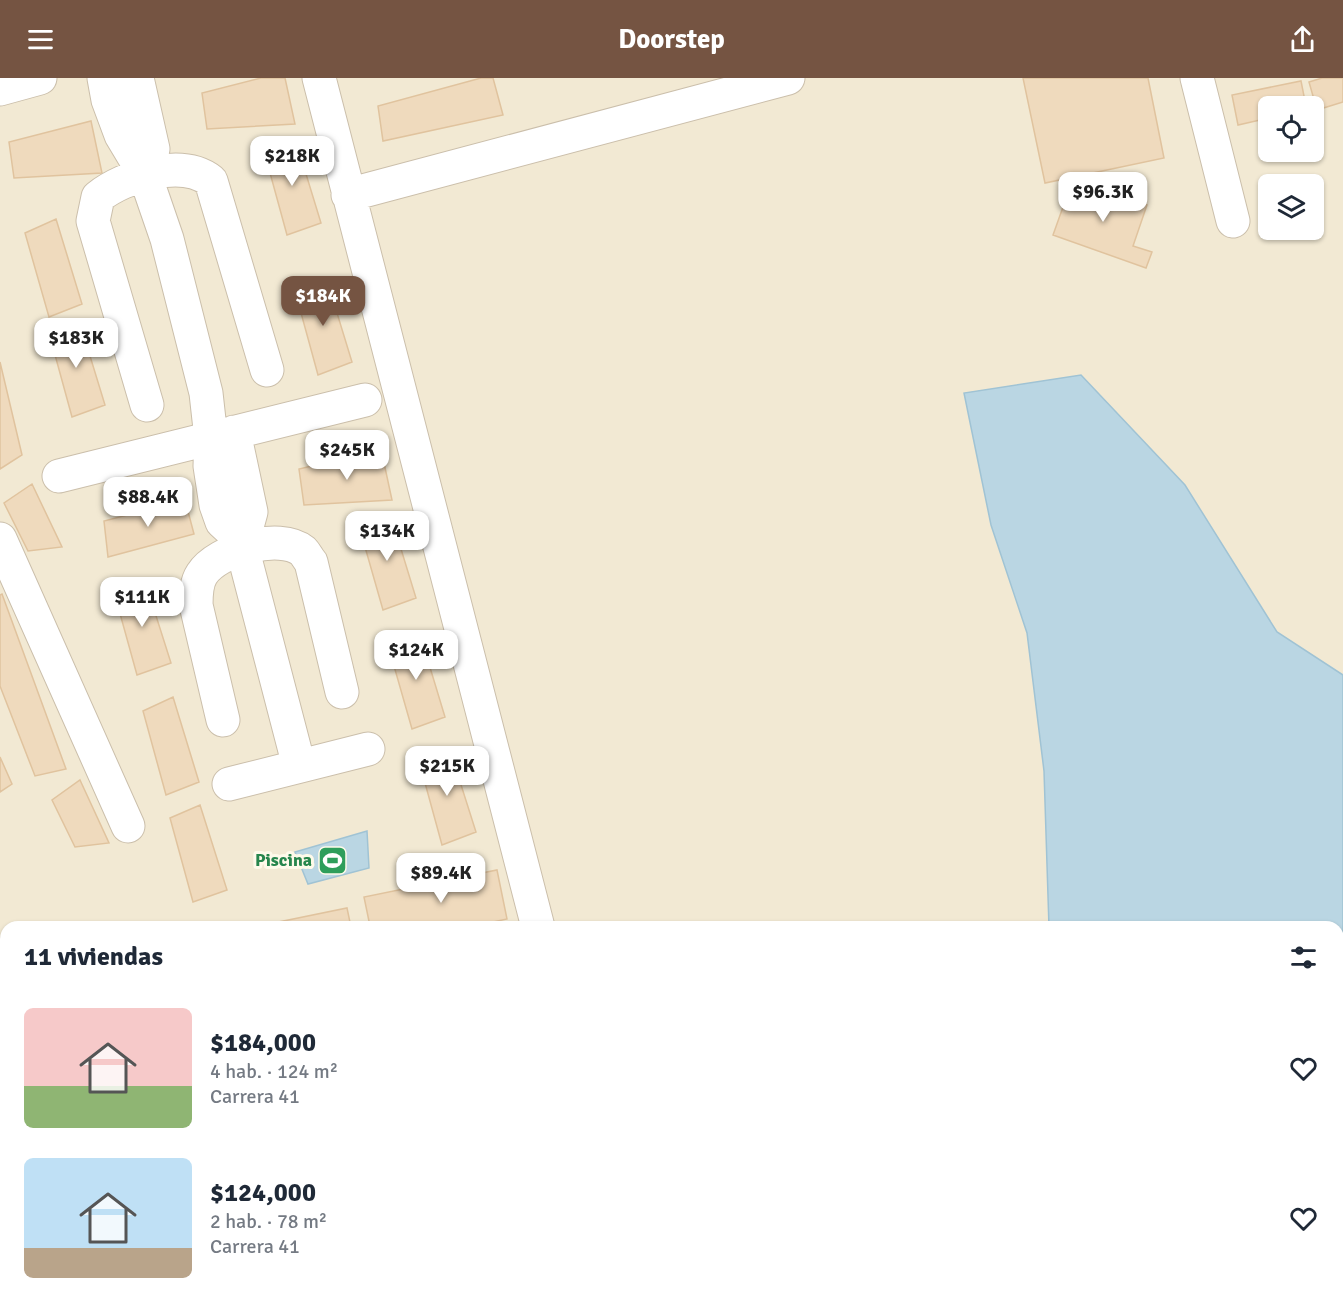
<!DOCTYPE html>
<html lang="es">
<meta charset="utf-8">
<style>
body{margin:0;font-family:Signika,sans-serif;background:#f2f2f3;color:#1f2937;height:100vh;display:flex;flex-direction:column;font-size:22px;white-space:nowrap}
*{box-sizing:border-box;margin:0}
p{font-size:20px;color:#747a83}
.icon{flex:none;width:33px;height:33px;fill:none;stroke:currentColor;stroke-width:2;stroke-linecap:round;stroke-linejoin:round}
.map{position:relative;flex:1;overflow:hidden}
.side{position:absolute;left:0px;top:843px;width:1344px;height:386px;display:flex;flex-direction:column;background:#fff;border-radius:18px 18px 0 0;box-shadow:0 2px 4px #0004}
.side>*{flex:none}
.controls{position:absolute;left:1258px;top:18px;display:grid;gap:12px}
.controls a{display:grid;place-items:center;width:66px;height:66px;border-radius:9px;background:#fff;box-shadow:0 2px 4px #0004;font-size:30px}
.price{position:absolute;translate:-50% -51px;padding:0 14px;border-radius:12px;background:#fff;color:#222;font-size:20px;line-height:39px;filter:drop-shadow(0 2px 3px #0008)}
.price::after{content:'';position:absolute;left:50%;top:36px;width:18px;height:14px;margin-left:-9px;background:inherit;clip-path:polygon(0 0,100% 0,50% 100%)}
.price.active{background:#755442;color:#fff}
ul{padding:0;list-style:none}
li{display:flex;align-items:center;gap:18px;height:150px;padding:0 24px}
li span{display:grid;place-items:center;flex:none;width:168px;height:120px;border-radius:9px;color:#555}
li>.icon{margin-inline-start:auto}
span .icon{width:72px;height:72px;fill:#fffc;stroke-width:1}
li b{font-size:26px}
h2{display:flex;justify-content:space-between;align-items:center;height:72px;padding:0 24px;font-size:26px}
header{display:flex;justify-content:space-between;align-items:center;height:78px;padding:0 24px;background:#755442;color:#fff;font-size:27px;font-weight:700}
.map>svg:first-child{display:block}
</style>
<header><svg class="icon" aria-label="menu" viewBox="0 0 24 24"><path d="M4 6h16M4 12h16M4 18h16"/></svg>Doorstep<svg class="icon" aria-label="share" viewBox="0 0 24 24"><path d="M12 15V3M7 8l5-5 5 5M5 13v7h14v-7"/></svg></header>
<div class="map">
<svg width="1343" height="1228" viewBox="0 0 1343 1228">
<rect width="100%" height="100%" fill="#fbf6e4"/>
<path fill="#f2e9d3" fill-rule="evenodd" d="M0 0H1343V1228H0ZM1269 28H1314V74H1269ZM1269 106H1314V152H1269ZM6 849H1338V1222H6Z"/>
<path fill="#bad6e3" stroke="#a0c3d4" stroke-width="1.5" d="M1081 297 1185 407 1277 554 1343 597V1228H1206L1204 1223 1338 1222V849H1049L1044 693 1027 555 991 447 964 315Z
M367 753 369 790 308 806 295 774Z"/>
<path fill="#efdabd" stroke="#e0c39e" stroke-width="1.5" d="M261 0H285L295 46 207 51 202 15Z
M481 0H493L503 37 383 63 378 28Z
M1023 0H1148L1164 80 1045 105Z
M1322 0H1343V24L1317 32 1309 4Z
M1301 3 1306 28H1269V40L1238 47 1232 17Z
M91 43 102 95 14 100 9 64Z
M295 60 321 145 287 157 264 73Z
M1073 101 1147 127 1133 168 1152 174 1146 190 1053 157Z
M56 141 82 226 49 239 25 155Z
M326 199 352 284 318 297 295 213Z
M79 242 105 327 72 339 49 255Z
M0 284 22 377 0 391Z
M381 371 392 422 304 427 299 391Z
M32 406 62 469 28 473 4 425Z
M185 422 194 456 108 479 104 443Z
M390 435 416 520 383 532 359 448Z
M144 500 171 585 137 597 114 514Z
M2 516 66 691 35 698 0 608V517Z
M419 553 445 639 412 651 388 567Z
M173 619 199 704 166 717 143 633Z
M449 669 476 754 442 767 419 683Z
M0 679 12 706 0 714Z
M80 702 109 765 75 769 52 722Z
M200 727 227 812 193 824 170 740Z
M497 792 507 841 470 849H366L370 848 364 819Z
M347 830 351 849H254Z
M385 1222H458L459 1224 439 1228H386Z
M519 1222H553L554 1228H499Z
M1076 1222H1189L1190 1228H1077Z"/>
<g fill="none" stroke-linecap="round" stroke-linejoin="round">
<defs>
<path id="minor" d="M104 0 108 22 121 57 145 97 167 161 206 315 211 360 210 388 216 427 222 444 235 456 242 469 299 688
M137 0 153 71 150 81 140 88
M319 0 538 849
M1197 0 1233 143
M0 11 40 0
M348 117 788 0
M147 327 93 143 98 119C124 98 182 80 211 103L267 292
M234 354 251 434 248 445 235 456
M59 398 365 322
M0 461 128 748
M223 642 196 527C196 516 196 505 202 496 217 472 280 454 303 473 306 476 308 481 311 484L342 614
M229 706 368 671
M0 1046 6 1059
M0 1155 6 1168
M32 1222 35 1228
M85 1222 87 1228
M308 1222 309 1228
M569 1222 570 1228
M634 1222 636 1228"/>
</defs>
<use href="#minor" stroke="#cbbfab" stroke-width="35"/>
<use href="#minor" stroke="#fff" stroke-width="33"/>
</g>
<defs>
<symbol id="stadium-square" viewBox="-11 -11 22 22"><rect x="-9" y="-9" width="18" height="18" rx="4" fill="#2e9e5b" stroke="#fefaea"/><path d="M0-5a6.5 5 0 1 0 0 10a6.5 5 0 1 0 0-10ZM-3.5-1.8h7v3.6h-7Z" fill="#fff"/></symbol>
</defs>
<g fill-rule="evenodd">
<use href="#stadium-square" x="316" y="766" width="33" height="33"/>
</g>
<g text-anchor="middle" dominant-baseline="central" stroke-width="6" stroke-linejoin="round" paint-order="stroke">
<g font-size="18" font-weight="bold" fill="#27864d" stroke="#fefaea" text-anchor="end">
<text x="312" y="782">Piscina</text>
</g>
</g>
</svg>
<div class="controls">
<a><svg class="icon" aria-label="locate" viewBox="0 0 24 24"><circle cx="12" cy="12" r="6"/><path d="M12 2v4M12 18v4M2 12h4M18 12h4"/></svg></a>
<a><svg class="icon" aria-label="layers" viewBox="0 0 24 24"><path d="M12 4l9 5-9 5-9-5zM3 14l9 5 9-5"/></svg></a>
</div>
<b class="price" style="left:292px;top:109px">$218K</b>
<b class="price" style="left:1103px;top:145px">$96.3K</b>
<b class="price active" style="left:323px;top:249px">$184K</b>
<b class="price" style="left:76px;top:291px">$183K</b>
<b class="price" style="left:347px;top:403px">$245K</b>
<b class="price" style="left:148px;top:450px">$88.4K</b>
<b class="price" style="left:387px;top:484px">$134K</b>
<b class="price" style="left:142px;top:550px">$111K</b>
<b class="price" style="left:416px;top:603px">$124K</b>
<b class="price" style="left:447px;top:719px">$215K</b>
<b class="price" style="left:441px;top:826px">$89.4K</b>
<section class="side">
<h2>11 viviendas<svg class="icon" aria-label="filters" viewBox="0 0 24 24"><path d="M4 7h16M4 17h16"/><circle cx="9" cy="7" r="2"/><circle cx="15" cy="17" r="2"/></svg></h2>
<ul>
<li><span style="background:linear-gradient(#f6c9c9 65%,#8fb573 0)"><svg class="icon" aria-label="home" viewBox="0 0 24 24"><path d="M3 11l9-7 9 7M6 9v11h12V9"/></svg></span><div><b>$184,000</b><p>4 hab. · 124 m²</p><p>Carrera 41</p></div><svg class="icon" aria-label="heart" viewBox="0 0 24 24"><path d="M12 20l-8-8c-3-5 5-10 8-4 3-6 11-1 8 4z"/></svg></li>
<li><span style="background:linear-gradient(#bfe0f5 75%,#b9a48a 0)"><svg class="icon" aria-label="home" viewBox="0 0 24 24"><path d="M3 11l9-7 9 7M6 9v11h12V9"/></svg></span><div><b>$124,000</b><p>2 hab. · 78 m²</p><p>Carrera 41</p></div><svg class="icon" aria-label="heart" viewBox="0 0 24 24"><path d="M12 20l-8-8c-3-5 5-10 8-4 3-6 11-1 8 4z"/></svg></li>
</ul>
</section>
</div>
